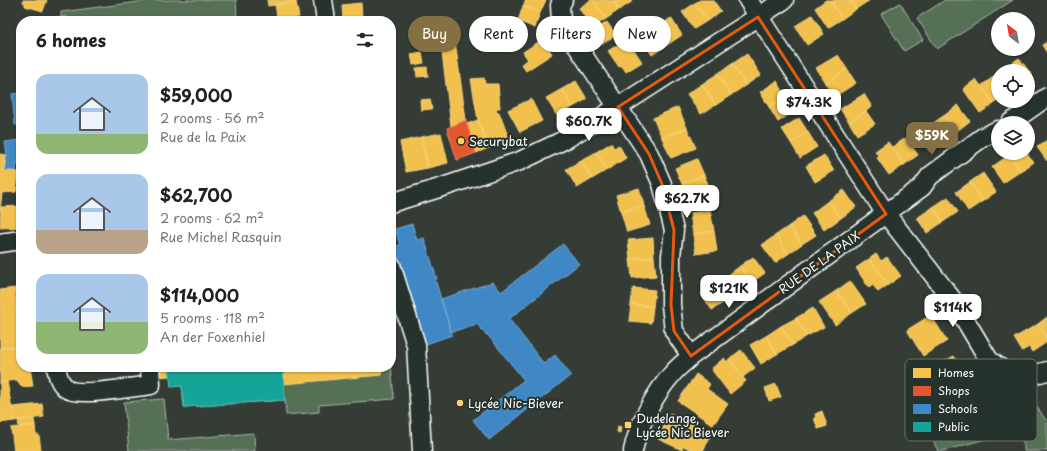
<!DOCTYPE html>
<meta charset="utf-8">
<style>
body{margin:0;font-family:"Playpen Sans",sans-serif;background:#f6f6f6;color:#202124;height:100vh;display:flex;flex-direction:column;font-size:15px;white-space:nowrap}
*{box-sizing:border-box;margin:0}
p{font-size:13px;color:#757577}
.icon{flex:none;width:22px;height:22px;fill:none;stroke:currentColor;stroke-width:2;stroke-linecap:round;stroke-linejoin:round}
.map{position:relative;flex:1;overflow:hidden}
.drawer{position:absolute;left:16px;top:16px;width:380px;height:356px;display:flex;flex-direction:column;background:#fff;border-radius:16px;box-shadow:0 1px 3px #0004}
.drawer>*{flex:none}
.hud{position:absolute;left:408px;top:16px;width:380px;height:36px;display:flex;gap:8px}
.needle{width:26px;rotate:329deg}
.fabs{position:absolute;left:991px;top:12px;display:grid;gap:8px}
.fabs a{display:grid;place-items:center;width:44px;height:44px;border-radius:50%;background:#fff;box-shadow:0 1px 3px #0004;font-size:20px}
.price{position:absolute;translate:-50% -34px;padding:0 9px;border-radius:8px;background:#fff;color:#222;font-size:13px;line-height:26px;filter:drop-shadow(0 1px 2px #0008)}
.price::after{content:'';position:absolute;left:50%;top:24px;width:12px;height:9px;margin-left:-6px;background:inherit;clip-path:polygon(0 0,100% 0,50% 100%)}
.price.on{background:#847042;color:#fff}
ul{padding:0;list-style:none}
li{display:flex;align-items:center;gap:12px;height:100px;padding:0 20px}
li span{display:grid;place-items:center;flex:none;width:112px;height:80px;border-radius:12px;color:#555}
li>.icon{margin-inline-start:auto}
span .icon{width:48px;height:48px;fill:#fffc;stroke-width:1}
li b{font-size:17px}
h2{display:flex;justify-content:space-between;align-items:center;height:48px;padding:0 20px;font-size:17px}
.tag{padding:0 14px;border-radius:18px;background:#fff;box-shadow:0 1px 3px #0004;font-size:14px;line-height:36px}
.tag.on{background:#847042;color:#fff}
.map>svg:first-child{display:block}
</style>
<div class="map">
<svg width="1047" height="451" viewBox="0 0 1047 451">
<rect width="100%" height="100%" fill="#343c35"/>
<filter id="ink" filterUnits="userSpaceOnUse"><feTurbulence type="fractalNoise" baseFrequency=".025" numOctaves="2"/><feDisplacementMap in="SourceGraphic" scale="8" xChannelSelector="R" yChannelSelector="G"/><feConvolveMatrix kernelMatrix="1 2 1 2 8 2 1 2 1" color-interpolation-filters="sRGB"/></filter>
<g filter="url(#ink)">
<path fill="#556f55" stroke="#aab7aa" d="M154 0H236L237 21H46V19L61 17V12Z
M945 0H1013L937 49 917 18Z
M900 3 923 40 904 51 881 14Z
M391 364 394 399 319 405V412L286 415 285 400 184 407 182 386 171 387 169 367H391Z
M988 380 1003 391 1028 393 1047 422V451H1024V445L1017 430 943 451H938L922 418Z
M164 399 168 440 254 433 255 451H129L124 402Z"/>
<path fill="#f2c14e" stroke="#f6d483" d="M23 0H47L43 11 25 6V3L23 2Z
M267 0H297L296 2 268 6Z
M526 0H546L540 13 523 6Z
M591 0H593L606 19 592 28 579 8Z
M593 0H613L619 10 606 19Z
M613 0H632L633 1 619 10Z
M700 0H713L721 11 707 21 695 3Z
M826 0H830L842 19 828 28 815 8Z
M830 0H850L856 9 842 19Z
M850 0H870L856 9Z
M296 2 299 17 278 21 275 5Z
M361 3 362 17 343 20 342 5Z
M695 3 707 21 694 29 682 12Z
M523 6 540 13 535 28 518 21Z
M812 15 824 34 807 45 795 26Z
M362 17 363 21H344L343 20Z
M671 18 682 35 667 45 656 28Z
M607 22 616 35 602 44 594 31Z
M656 28 667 45 652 55 641 38Z
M454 34 466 120 451 126 440 36Z
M543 39 552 54 526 71 521 64 528 60 523 52Z
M622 42 625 48 631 45 642 62 626 72 622 66 619 67 608 51Z
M1047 42V53L1042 45Z
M422 52 424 63 413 65 411 54Z
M747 54 761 75 746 85 732 64Z
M838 55 847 69 825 83 816 68Z
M1019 58 1032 75 1028 78V71H1008L1005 68Z
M732 64 746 85 731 95 717 74Z
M427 67 428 76 417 77 416 68Z
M847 69 856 83 834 97 825 83Z
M998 73V86L992 78Z
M717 74 731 95 716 105 702 84Z
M484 78 485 84H498L500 108H496L497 113 499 112 509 139 489 148 478 120 471 79Z
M992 78 998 86V100L994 104 981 86Z
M976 79 994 104 980 113 963 89Z
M576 81 587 99 573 107 562 89Z
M777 81 786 96 769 107 760 92Z
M702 84 716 105 701 114 687 94Z
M562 89 573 107 557 116 546 98Z
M864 94 872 107 849 122 840 109Z
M786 96 796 110 778 122 769 107Z
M430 99 432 109 421 110 420 100Z
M531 99 542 121 520 132 508 110Z
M958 105 970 121 957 131 945 115Z
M678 107 687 128 662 138 653 118Z
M866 111 875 124 857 135 849 122Z
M945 115 957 131 946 140 933 123Z
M799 118 808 132 791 143 782 129Z
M478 120 489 148 476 153 467 124Z
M933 123 946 140 930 152 918 135Z
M687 128 696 148 671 158 662 138Z
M808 132 817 147 800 158 791 143Z
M441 133 448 163 428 168 421 137Z
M421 137 428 168 406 172 400 142Z
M906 138 918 155 904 165 892 147Z
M1047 140V161L1037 147Z
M888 142 904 165 889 175 877 158 879 157 875 151Z
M611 143 614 148 619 145 626 158 607 170 596 152Z
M596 152 607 170 592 179 581 161Z
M1012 153H1027L1033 162 1021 171 1009 155Z
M0 154 7 155 4 170H0Z
M824 155 834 171 815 182 806 166Z
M1009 155 1021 171 1003 183 992 167Z
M697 159 704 175 682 184 675 168Z
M581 161 592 179 577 188 566 169Z
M0 170 19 172 16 192 0 193Z
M983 173 996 192 983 201 970 182Z
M704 175 711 191 688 200 682 184Z
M970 182 983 201 968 211 956 192Z
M639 188 644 205 621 212 616 195Z
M844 190 856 207 841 218 828 201Z
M0 193H2L0 211Z
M948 197 958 212 943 222 933 207Z
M828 201 841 218 824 230 812 213Z
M644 205 650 225 627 232 621 212Z
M21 206V227L0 228 1 207Z
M933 207 943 222 927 233 917 218Z
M710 210 714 231 693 234 690 213Z
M803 216 816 235 802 244 789 226Z
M789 226 802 244 788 254 776 235Z
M714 231 717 251 696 254 693 234Z
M776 235 788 254 775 263 762 245Z
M653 238 654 257 630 259 628 240Z
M876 254 881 261 887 257 901 276 888 285 869 259Z
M654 257 656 276 632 278 630 259Z
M753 257 765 273 752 282 740 266Z
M869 259 888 285 878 292 873 285 869 288 856 268Z
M740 266 752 282 738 291 727 276Z
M727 276 738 291 726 301 714 285Z
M850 281 866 304 852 313 836 291Z
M714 285 726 301 712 310 701 294Z
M15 288 21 346 0 348V290Z
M633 288 655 290 653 307 631 304Z
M836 291 852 313 835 325 819 302Z
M631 304 653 307 651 323 629 321Z
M813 308 824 327 807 336 796 318Z
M931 315 947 341 923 356 907 330Z
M1047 317V338L1038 324Z
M796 318 807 336 793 345 781 326Z
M1038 324 1047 338V342L1032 352 1029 347 1022 351 1014 338Z
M781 326 793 345 777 354 766 336Z
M766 336 777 354 761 364 750 345Z
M21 346V367H30L33 386 22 387 17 380 0 382V348Z
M741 350 755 368 743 377 729 359Z
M954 356 964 373 968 370 975 382 956 393 939 364Z
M724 358 727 362 729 359 746 381 730 394 711 369Z
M158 367H169L170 376 159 377Z
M283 367H381L382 375 284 384Z
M696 374 710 384 707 389 728 404 713 425 678 401Z
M7 381 14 421 0 423V382Z
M776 384 781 397 769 401 765 388Z
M42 404 44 417 14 421 12 407Z
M822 411 827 426 818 429 814 418 816 417 815 414Z
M670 413 712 432 703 451H694L683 446 682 450 658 439Z
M34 419 35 425 19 427 18 420Z
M35 425 36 435H39L41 451H14L11 428Z
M618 426 621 427 620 433 617 432Z"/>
<path fill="#e4572e" stroke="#ec896d" d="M466 120 476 153 457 160 447 128Z"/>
<path fill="#3f88c5" stroke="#79acd6" d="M21 93V124L15 125 12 94Z
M21 140V163H17L16 171 5 170 7 155 5 142Z
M412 224 417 240 424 238 437 279H435L452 335 426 344 408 287 406 288 393 247 400 245 395 229Z
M563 244 579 264 509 319 544 364 555 355 571 375 489 440 473 420 524 380 487 334 486 335 477 324 451 332 441 299 493 282 501 292Z"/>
<path fill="#17a398" stroke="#5dbfb7" d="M67 16V21H46V19Z
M169 367H283L285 400 184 407 182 386 171 387Z"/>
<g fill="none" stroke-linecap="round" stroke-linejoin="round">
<defs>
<path id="minor" d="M323 0 326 21
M563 0 560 5 561 22 649 154 662 184 674 230 671 256V305L674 331 691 356
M748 0 886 214 955 303 989 360 1007 373 1017 375 1029 376 1047 371
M1010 123 1047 97
M391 203 446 186 520 161 566 139 618 107 784 0
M0 243 21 240
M391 265 416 345 422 451
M56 367C58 376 59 383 67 389 79 397 135 387 151 385L150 367
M633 451C638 425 655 393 673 373 678 367 685 362 691 356L922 187 930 176 983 137 998 130"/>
</defs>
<use href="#minor" stroke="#fff" stroke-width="21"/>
<use href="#minor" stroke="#26332d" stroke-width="18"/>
</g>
</g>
<path fill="none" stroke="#e8590c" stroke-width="3" stroke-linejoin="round" d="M758 17 886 214 691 356 674 331 671 305 674 230 662 184 649 154 618 107Z"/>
<g fill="#ffd166" stroke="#26332d" stroke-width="1.5">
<circle cx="461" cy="141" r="4"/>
<circle cx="460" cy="403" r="4"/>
<rect x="624" y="421" width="8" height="8" rx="2"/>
</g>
<g text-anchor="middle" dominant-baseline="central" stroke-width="4" stroke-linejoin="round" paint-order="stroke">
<g font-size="12" fill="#fff" stroke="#26332d" text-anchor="start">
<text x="469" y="141">Securybat</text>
<text x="468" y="403">Lycée Nic-Biever</text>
<text x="636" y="418">Dudelange,<tspan x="636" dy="14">Lycée Nic Biever</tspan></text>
</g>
<g font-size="12" fill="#fff" stroke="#26332d">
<text transform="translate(819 262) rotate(-36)">RUE DE LA PAIX</text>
</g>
</g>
<rect x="905" y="359" width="132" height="82" rx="6" fill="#26332d" stroke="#67706c" stroke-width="1"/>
<rect x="913" y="368" width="18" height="10" fill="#f2c14e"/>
<rect x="913" y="386" width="18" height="10" fill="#e4572e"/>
<rect x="913" y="404" width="18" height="10" fill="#3f88c5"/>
<rect x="913" y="422" width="18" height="10" fill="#17a398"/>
<g font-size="11" fill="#fff">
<text x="938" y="377">Homes</text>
<text x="938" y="395">Shops</text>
<text x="938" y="413">Schools</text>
<text x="938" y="431">Public</text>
</g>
</svg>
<div class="fabs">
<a><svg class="needle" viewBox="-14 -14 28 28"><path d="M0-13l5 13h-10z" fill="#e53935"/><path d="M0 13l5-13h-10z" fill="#757577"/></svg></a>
<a><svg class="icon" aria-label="locate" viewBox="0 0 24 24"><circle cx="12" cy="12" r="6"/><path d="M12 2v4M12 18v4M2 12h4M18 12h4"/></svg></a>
<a><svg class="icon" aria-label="layers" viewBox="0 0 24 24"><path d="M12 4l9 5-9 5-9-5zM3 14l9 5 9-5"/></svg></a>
</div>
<b class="price" style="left:809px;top:123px">$74.3K</b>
<b class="price" style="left:589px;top:142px">$60.7K</b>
<b class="price on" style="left:932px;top:156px">$59K</b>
<b class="price" style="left:687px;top:219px">$62.7K</b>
<b class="price" style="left:729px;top:309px">$121K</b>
<b class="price" style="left:953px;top:328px">$114K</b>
<div class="hud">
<a class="tag on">Buy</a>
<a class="tag">Rent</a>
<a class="tag">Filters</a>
<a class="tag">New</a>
</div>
<section class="drawer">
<h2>6 homes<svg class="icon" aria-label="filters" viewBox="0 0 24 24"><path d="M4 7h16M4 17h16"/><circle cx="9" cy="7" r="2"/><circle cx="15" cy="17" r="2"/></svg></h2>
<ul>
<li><span style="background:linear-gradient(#a9c7e8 75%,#8fb573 0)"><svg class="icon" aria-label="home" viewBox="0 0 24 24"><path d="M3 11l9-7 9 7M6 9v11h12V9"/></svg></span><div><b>$59,000</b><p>2 rooms · 56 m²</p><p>Rue de la Paix</p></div></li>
<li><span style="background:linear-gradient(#a9c7e8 70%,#b9a48a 0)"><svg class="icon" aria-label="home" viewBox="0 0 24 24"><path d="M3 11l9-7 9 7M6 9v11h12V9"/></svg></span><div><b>$62,700</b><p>2 rooms · 62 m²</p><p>Rue Michel Rasquin</p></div></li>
<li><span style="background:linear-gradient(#a9c7e8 60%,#8fb573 0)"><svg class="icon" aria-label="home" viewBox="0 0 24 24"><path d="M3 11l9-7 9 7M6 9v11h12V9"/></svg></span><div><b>$114,000</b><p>5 rooms · 118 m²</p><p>An der Foxenhiel</p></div></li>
</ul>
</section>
</div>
